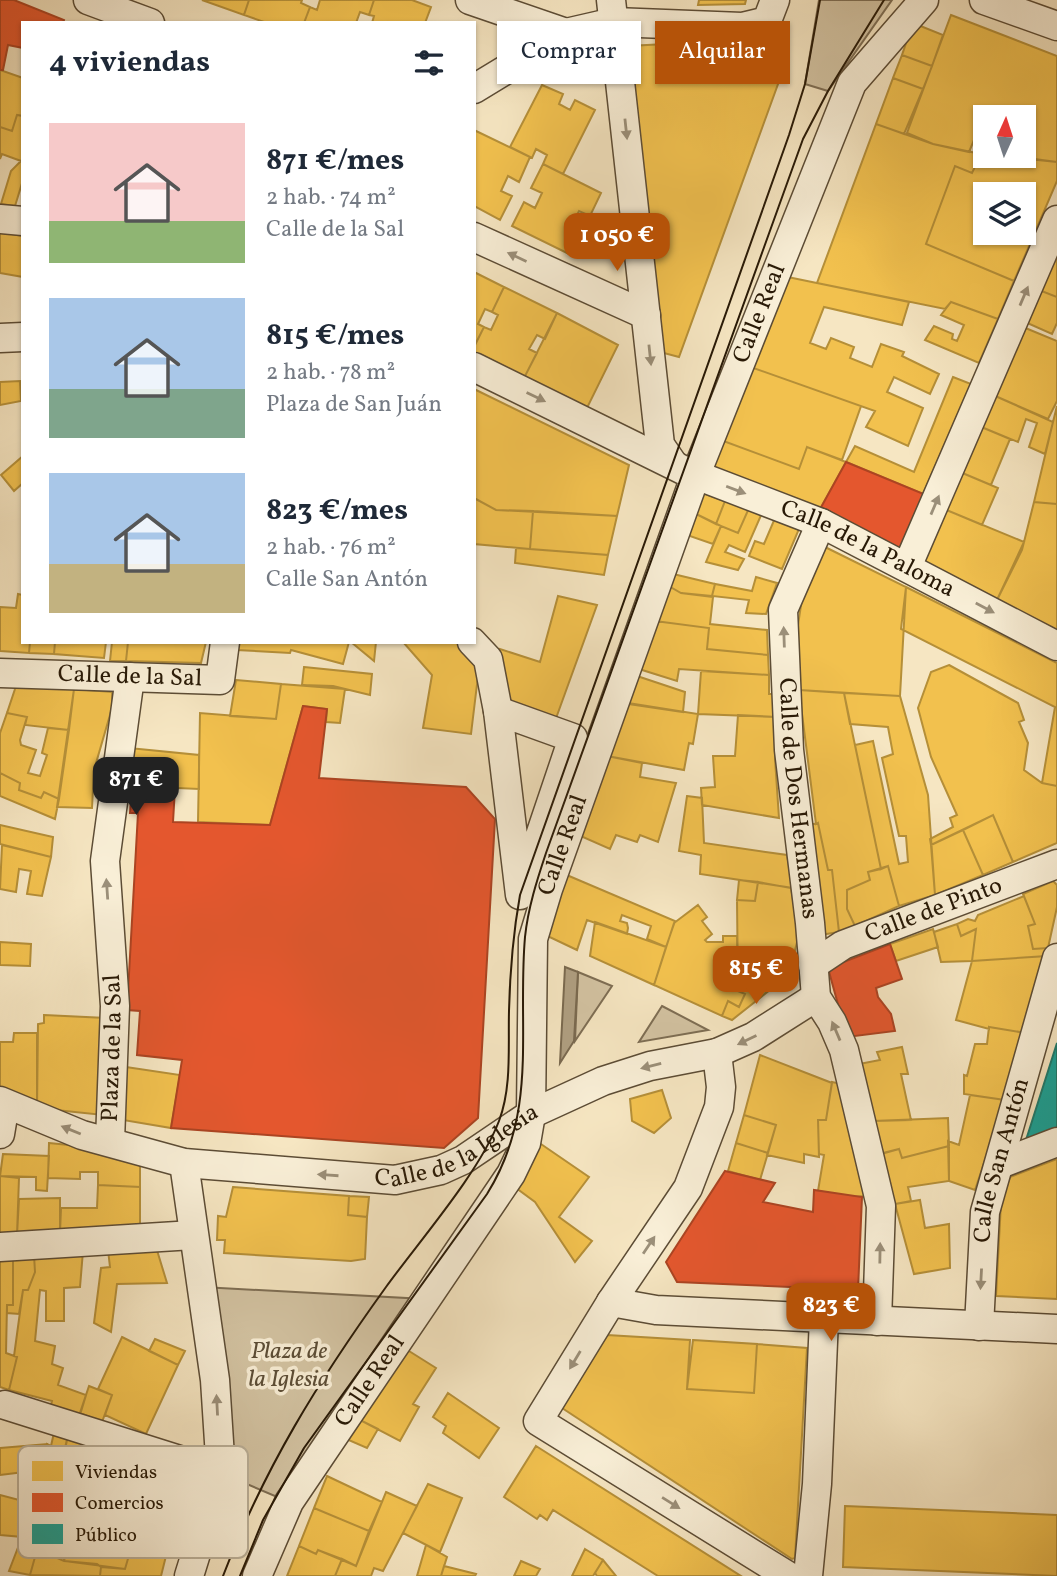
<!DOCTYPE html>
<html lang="es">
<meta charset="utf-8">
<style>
body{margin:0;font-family:Vollkorn,serif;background:#f6f6f7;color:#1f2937;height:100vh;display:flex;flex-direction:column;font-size:26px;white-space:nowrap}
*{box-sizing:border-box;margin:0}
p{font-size:23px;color:#747a83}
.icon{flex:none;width:38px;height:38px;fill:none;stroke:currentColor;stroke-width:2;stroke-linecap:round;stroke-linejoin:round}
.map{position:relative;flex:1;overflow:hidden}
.sheet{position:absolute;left:21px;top:21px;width:455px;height:623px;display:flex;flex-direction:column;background:#fff;border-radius:0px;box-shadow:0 2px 5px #0004}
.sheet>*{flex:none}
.hud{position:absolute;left:497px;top:21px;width:455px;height:63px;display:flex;gap:14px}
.needle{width:46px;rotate:3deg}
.controls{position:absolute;left:973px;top:105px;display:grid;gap:14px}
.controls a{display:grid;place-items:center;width:63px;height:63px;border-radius:0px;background:#fff;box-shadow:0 2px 5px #0004;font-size:35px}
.price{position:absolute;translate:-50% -60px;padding:0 16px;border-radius:14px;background:#b45309;color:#fff;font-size:23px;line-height:46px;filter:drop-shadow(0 2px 4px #0008)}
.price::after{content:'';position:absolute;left:50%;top:42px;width:21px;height:16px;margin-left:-10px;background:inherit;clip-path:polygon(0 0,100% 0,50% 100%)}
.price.selected{background:#222;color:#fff}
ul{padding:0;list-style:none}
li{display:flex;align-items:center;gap:21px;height:175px;padding:0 28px}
li span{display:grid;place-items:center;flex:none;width:196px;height:140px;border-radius:0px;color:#555}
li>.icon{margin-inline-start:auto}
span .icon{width:84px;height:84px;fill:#fffc;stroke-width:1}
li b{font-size:30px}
h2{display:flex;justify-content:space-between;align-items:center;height:84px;padding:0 28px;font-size:30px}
.chip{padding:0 24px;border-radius:0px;background:#fff;box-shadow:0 2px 5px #0004;font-size:24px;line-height:63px}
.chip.selected{background:#b45309;color:#fff}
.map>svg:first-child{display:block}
</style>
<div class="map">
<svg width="1057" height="1576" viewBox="0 0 1057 1576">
<rect width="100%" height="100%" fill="#f6e6c2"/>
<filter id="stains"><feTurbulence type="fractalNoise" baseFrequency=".00286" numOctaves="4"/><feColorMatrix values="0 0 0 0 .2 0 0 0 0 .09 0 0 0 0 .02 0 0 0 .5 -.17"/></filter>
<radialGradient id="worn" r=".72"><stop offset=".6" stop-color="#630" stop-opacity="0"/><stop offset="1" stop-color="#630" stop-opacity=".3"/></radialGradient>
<path fill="#d3c3a2" stroke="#7e6e54" stroke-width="2" d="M819 0H892L828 91 805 84Z
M578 972 612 986 575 1041Z
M662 1006 708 1030 639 1042Z
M202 1287 424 1299 289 1502 221 1473Z"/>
<path fill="#b0a082" stroke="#7a6a50" stroke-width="2" d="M565 967 578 972 574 1041 560 1063Z"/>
<path fill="#f2c14e" stroke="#b58f38" stroke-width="2" fill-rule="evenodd" d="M202 0H249L244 15Z
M249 0H302L301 3 310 7 304 23H267L244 15Z
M320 0H374L369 15 360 12 356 23H304L310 7 317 10Z
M374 0H412L431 7 425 23H372L374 16 369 15Z
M699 0H746L745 4 698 5Z
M951 15 1057 56V162L1012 156H1024V117H985V145L974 140 969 152 933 144 907 133Z
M913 23 943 35 932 66 902 55Z
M725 41 786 62 679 357 660 352 628 46Z
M902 55 932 66 923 89 893 78Z
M0 70 23 78V116L17 115 12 131 0 127Z
M893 78 923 89 904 134 876 124Z
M542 85 563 94 559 104 570 110 575 100 595 110 563 174 543 164 547 155 536 149 532 158 510 147Z
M17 115 23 116V180L15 206 1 204 11 171 21 161 2 154 0 159V127L12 131Z
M876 124 933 144 981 154 972 173 955 166 926 244 1014 281 998 319 951 302 945 309 817 283Z
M474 130 530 157 519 182 508 176 501 191 512 196 500 220 474 206Z
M981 154 1057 162V181L1014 281 926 244 955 166 972 173ZM985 194H1024V233H985Z
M543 164 601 193 590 216 579 211 572 225 582 231 571 255 512 226 524 202 535 208 542 193 531 188Z
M0 232 23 236V277L0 273Z
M1052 257H1057V297L1039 290Z
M474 272 504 287 492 312 485 309 478 324 484 327 474 347Z
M778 275 909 302 902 325 824 307 810 343 826 349 831 338 854 347 850 358 872 367 881 344 904 352 902 356 939 374 930 394 894 377 887 392 923 408 908 446 866 427 875 411 745 365Z
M504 287 557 313 545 339 537 335 529 349 537 353 524 378 474 354V347L484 327 491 330 498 315 492 312Z
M1039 290 1057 297V323L1052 334 1025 322Z
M951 302 998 319 979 363 925 340 934 326 953 334 952 339 957 341 964 325 941 315Z
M557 313 618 345 586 410 524 378Z
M1023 327 1057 341V401L1048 419 993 395Z
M745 365 861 406 842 460 807 447 799 469 718 439Z
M953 377 971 384 923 494 846 462 855 446 914 472Z
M20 381 21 401 0 405V382Z
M474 389 629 465 617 516 496 510 474 498Z
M993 395 1053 422 1045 454 1029 447 1037 423 1026 419 1018 442 979 426Z
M1057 406V504L1034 502 1053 422Z
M979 426 1010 439 991 485 960 472Z
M718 439 799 469 807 447 846 462 819 511 718 473 711 458Z
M23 456V483L14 491 1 475Z
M960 472 998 488 982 525 944 509Z
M697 491 725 501 716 524 690 511Z
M474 498 496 510 533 511 530 549 474 544Z
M725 501 749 508 738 533 716 524Z
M1034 502 1057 504V630L997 600 1022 550Z
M749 508 762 513 745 552 729 545 725 552 744 559 738 570 706 562 721 526 738 533Z
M944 509 1024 542 997 600 921 562Z
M533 511 617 516 608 555 530 549Z
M690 511 721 526 713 544 681 533Z
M775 518 799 529 782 569 749 556 755 541 764 544Z
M823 546 906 587 900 696 799 690 798 625 803 592Z
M516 548 530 549 608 555 604 575 515 563Z
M669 573 715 584 712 596 681 593 667 585Z
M756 577 777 583 766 614 746 613 749 600 712 596 715 584 752 591Z
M667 585 681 593 713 597 710 624 767 630 768 655 707 649 709 628 655 621Z
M906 587 1057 663V786L1042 783 1055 707 901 629Z
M18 594 23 595V642H30L29 653 0 651V607L16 608Z
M558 596 597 605 555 721 505 703 496 670 500 649 540 662Z
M655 621 709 628 707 649 768 655 769 675 679 669 677 681 639 669Z
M30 642H55L54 654 29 653Z
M55 642H106L104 658 54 654Z
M112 642H128L126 661H110Z
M128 642H206L201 663 126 661Z
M237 642H349L343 664 291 650 290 653 237 650Z
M351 642H376L374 661Z
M403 642H460L474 658 478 676 471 734 423 728 432 675Z
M949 665 1018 703 1024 720 1019 722 1028 743 1024 770 1042 783 1057 786V843L1013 862 993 815 931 845 930 839 953 827 950 818 957 815 931 757 918 708 931 672Z
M304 667 372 674 370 695 333 686 302 685Z
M701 671 769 675V694H774V717L698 714Z
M637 676 685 692 683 712 628 704Z
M236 680 281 684 276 719 230 716Z
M281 684 345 689 340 723 326 722 327 709 303 706 270 825 198 822 200 713 276 719Z
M16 686 74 689 69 730 25 725 27 717 7 713Z
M74 689 112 692V708L94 770 92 808 57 807Z
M799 690 844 693 881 869 868 872 870 880 847 890V909L855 926 839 932 832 870H828L818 823 816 824Z
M844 693 900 696 928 795 935 895 899 906 888 866 881 869 855 745 873 741 899 864 908 862 906 836H899L882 758 893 754 888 727 850 724Z
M628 703 698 714 693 744 689 743 684 770 607 756Z
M7 713 27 717 20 740 21 745 36 750 28 773 40 776 47 755 42 753 48 728 69 730 59 799 44 792 41 798 19 790 20 783 0 773V733Z
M738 715 777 717 775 759 779 818 702 805 701 788 715 787 713 756H735Z
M129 748 199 755V789L132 786Z
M607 756 642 763 640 777 676 783 658 842 640 835 637 842 616 835 610 849 576 834Z
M0 773 20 783 19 790 41 798 44 792 59 799 55 819 0 796Z
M687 796 702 798 704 843 787 855 793 888 700 874 701 855 679 851Z
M993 815 1013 862 983 875 963 830Z
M818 823 828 870H832L839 932 820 935 805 826Z
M0 825 53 837 51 857 0 844Z
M963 830 983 875 935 895 931 845Z
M2 845 51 857 42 896 27 894 31 871 19 869 16 892 0 889Z
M888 866 899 906 855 926 847 909V890L870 880 868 872Z
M562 873 675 921 666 947 647 939 651 926 622 915 620 921 627 923 628 928 627 934 587 920 577 950 539 932Z
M739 880 758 882 755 901 737 900Z
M1053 881 1057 885V907L1048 948 1033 949 1028 926 1035 924 1023 894Z
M758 882 791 888 799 934 789 975 732 1020 722 1016 728 1001 739 1007 745 994 738 991 737 900 755 901Z
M1024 896 1035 924 1028 926 1033 949 1048 948 1047 956 972 961 976 929 961 936 957 924 968 919 975 921 978 915Z
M698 905 707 917 702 921 712 934 705 940 707 942H723V936H737L738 991 745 994 739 1007 728 1001 722 1016 654 985 674 923Z
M595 922 666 947 654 985 590 956Z
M957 924 961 936 976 929 972 961 941 962 934 932Z
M933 929 938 947 896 961 890 944Z
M0 942 31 944 30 966 0 965Z
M1047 956 1026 1033 989 1027V1029L956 1020 972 961Z
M44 1015 106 1018 103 1115 37 1108 38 1024 44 1023Z
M989 1027 1026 1033 1005 1100 964 1094V1075L967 1076 975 1044H987Z
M14 1033H37V1108L0 1088V1042H13Z
M902 1047 908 1074H901L911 1120 874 1121 859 1064 880 1060 877 1052Z
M760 1055 832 1083 826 1120H818L819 1157 804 1154V1163L767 1155 776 1125 744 1115Z
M126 1067 180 1075 171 1128 123 1120Z
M832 1082 846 1085 865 1196 850 1197 818 1191 824 1155 819 1154 818 1120H826Z
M662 1090 671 1118 654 1133 632 1121 630 1099Z
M970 1095 1005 1100 975 1190 949 1181 948 1141 959 1145Z
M744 1115 776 1125 768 1153 736 1143Z
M948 1118 949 1146 902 1158 899 1149 883 1153 874 1121Z
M538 1142 589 1177 559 1217 592 1241 575 1262 535 1202 512 1185Z
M49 1143 79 1146 140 1159V1187L98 1185V1172H80V1179L48 1178Z
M736 1143 768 1153 760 1180 728 1171Z
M949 1146V1181L908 1187 911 1201 895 1204 881 1154 899 1149 902 1158Z
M3 1154 49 1156 47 1191 36 1190V1177L0 1176Z
M1057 1159V1299L996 1296 1001 1203 1010 1177Z
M0 1176 19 1178 17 1235 0 1236Z
M98 1185 140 1187V1227L60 1233 61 1208H97Z
M233 1187 349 1196 348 1215 367 1217 365 1259 351 1261 224 1253 225 1240H217L218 1216 226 1217Z
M349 1196 369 1197 367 1217 348 1215Z
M60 1198V1233L17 1235 19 1199Z
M920 1200 925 1228 949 1224 950 1268 914 1274 895 1204Z
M156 1247 167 1283 117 1284 111 1332 94 1323 101 1268 110 1267 108 1250Z
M83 1251 80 1287 64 1288V1321H46V1291L40 1290 35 1341 55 1346 52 1364 63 1368 58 1385 86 1395 79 1418 51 1405 52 1401 9 1390 17 1357 14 1356 23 1290H28L35 1272 34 1255Z
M34 1255 35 1272 28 1290H23L19 1314 7 1313V1305H13V1257Z
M13 1257V1305H7L6 1353 17 1357 9 1390 0 1387V1258Z
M607 1335 690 1340 687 1389 754 1393 757 1344 807 1348 795 1558 792 1559 562 1408Z
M122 1337 178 1365 146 1434 105 1415 112 1395 98 1389Z
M155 1339 185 1351 178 1365 149 1351Z
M693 1340 757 1344 754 1393 687 1389Z
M401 1346 436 1368 413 1404 419 1407 400 1441 354 1417Z
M89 1386 112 1395 102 1422 80 1413Z
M448 1393 499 1428 479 1458 443 1433 446 1426 433 1417Z
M354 1417 378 1429 367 1448 344 1438Z
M55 1428 69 1431 62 1463 96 1474 125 1478 117 1494 40 1470 47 1444 51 1446Z
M69 1431 137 1453 125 1478 102 1474 105 1464 64 1452Z
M47 1444 40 1470 0 1475V1448Z
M536 1446 741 1576H658L553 1510 547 1520 540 1515 537 1519 504 1497Z
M327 1476 382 1502 369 1531 314 1508Z
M428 1484 462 1498 440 1552 403 1533Z
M386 1492 417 1506 383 1571 374 1568 371 1576H335L342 1559 356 1566Z
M0 1495 125 1528 135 1514 173 1524 166 1556 132 1545 125 1569 64 1561 70 1540 42 1532 30 1575 9 1571 22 1537 0 1535Z
M845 1506 1057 1515V1576L843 1567Z
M314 1508 369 1531 356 1566 318 1550 316 1554 299 1546Z
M42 1532 52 1535 48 1554 64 1561 97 1564 101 1567 100 1576 30 1575Z
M132 1545 166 1556 161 1576H100L101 1567 125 1569Z
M426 1545 447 1557 441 1576H417Z
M299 1546 316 1554 318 1550 342 1559 335 1576H287Z
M585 1549 603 1560 593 1576H572Z
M603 1560 616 1576H597L595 1573Z
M521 1561 540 1569 536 1576H514Z
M444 1566 476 1574 475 1576H441Z"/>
<path fill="#e4572e" stroke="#ac4422" stroke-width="2" d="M0 0H14L64 20 63 23H23V48L8 45 3 70H0Z
M846 462 926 495 901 552 819 511Z
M303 706 327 709 319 778 466 787 495 819 478 1118 444 1148 171 1128 182 1060 137 1055 140 1011 127 1010 138 813H130L132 786 175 788 173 822 270 825Z
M890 944 902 979 876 988 878 997 891 1014 895 1031 847 1037 828 968Z
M725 1171 775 1183 763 1202 813 1212 814 1190 862 1197 858 1290 677 1282 666 1262Z"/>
<path fill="#17a398" stroke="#1c7a6c" stroke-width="2" d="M1057 1043V1128L1026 1140Z"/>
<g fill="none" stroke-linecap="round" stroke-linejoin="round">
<defs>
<g id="street">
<path d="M88 0 150 23"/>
<path d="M470 0 566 33"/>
<path d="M611 0 660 445 673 464"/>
<path d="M984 0 1057 26"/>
<path d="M474 89 566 33 614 22 742 27 767 21 775 0"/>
<path d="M0 219 23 221"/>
<path d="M474 237 646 315"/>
<path d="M0 338 23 337"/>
<path id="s1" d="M474 367 683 470 821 523 1057 646"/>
<path id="s2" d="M821 523 783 610 789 750 810 923 816 997 832 1022 844 1050 881 1206 877 1321"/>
<path d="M907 567 1057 220"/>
<path d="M472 642 488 659 498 711"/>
<path id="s3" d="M0 673 220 680 225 642"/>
<path d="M498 711 573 738 520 895Z"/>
<path id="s4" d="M813 965 843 945 1057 864"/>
<path d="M717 1053 721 1087 719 1107 688 1188 611 1302 538 1421 788 1576"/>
<path id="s5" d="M0 1101 82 1135 184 1163 395 1180 441 1170 463 1160 531 1114 603 1081 650 1066 717 1053 753 1037 816 997"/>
<path d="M0 1134 5 1104"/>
<path id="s6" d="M110 1141 115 1006 105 861 130 677"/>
<path d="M184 1163 215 1380 221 1473 189 1576"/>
<path d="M1000 1164 1057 1142"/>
<path d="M0 1247 193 1235"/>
<path d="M611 1302 656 1310 1057 1329"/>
<path id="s7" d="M979 1326 985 1212 1057 958"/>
<path d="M5 1405 221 1473"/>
<path id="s8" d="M257 1576 289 1502 511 1174 526 1143 531 1114 533 939 548 889 696 474 852 83 924 0"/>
<path d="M808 1576 817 1484 824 1318"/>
</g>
</defs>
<use href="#street" stroke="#5c4c35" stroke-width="31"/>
<use href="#street" stroke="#f9efd7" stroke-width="28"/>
<path stroke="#281906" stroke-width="2" d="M223 1576C264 1468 319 1380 386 1287 420 1240 479 1173 499 1121 512 1087 508 1046 509 1011 510 971 513 934 520 895L789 135 805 84 820 0
M240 1576 263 1520 304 1448 487 1194C539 1111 517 1029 525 937 528 908 537 880 546 853L803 139 828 91 884 0"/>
</g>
<defs><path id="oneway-solid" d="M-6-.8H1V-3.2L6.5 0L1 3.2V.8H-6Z" transform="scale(1.75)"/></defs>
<g fill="#9b8f79">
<use href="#oneway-solid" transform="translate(626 129) rotate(84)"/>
<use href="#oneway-solid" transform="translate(517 257) rotate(-155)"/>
<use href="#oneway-solid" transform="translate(1024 296) rotate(-67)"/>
<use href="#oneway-solid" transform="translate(650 355) rotate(84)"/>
<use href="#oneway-solid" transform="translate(536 397) rotate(26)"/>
<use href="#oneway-solid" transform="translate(736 490) rotate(21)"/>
<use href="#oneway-solid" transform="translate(935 505) rotate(-67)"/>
<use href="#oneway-solid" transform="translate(985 608) rotate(28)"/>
<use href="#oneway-solid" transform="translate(784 637) rotate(-92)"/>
<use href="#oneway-solid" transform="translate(107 889) rotate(-94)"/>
<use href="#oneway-solid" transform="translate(836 1031) rotate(-113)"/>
<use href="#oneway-solid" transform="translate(747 1040) rotate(154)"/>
<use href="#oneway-solid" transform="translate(651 1066) rotate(166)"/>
<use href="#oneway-solid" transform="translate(71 1130) rotate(-158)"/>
<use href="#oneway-solid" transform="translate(328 1175) rotate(-176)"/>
<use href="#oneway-solid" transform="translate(649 1245) rotate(-56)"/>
<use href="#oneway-solid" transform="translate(880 1253) rotate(-89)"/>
<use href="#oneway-solid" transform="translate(981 1279) rotate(93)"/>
<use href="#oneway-solid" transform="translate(575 1360) rotate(121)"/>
<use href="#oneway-solid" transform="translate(217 1405) rotate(-93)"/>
<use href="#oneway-solid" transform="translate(671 1503) rotate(32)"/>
</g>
<g text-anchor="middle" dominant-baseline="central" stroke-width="7" stroke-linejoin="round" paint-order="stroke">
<g font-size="24" fill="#281906" stroke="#f9efd7">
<text stroke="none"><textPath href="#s8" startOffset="1381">Calle Real</textPath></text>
<text stroke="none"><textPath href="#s1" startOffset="434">Calle de la Paloma</textPath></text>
<text stroke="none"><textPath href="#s3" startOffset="130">Calle de la Sal</textPath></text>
<text stroke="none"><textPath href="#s2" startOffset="284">Calle de Dos Hermanas</textPath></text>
<text stroke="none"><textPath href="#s8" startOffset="814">Calle Real</textPath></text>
<text stroke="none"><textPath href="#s4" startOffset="133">Calle de Pinto</textPath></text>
<text stroke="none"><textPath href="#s6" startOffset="93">Plaza de la Sal</textPath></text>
<text stroke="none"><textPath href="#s5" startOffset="476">Calle de la Iglesia</textPath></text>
<text stroke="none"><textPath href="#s7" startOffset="168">Calle San Antón</textPath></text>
<text stroke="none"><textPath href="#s8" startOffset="226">Calle Real</textPath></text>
</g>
<g font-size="24" font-style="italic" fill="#5b4c35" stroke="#f9efd7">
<text x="289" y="1352">Plaza de<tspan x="289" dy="28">la Iglesia</tspan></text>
</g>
</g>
<rect x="18" y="1446" width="230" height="112" rx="10" fill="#f9efd7" stroke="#baaf98" stroke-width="2"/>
<rect x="32" y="1461" width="31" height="20" fill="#f2c14e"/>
<rect x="32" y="1493" width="31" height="19" fill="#e4572e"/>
<rect x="32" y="1524" width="31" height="20" fill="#17a398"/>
<g font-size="19" fill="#281906">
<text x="75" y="1478">Viviendas</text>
<text x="75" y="1509">Comercios</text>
<text x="75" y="1541">Público</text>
</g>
<rect width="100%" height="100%" filter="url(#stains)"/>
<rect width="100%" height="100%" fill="url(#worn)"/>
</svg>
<div class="controls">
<a><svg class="needle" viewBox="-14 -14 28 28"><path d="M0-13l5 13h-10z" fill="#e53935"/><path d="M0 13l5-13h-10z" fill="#747a83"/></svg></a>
<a><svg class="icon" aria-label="layers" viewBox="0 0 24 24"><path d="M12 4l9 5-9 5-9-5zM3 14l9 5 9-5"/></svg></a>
</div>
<b class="price" style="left:617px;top:273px">1 050 €</b>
<b class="price selected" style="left:136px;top:817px">871 €</b>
<b class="price" style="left:756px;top:1006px">815 €</b>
<b class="price" style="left:831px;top:1343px">823 €</b>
<div class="hud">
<a class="chip">Comprar</a>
<a class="chip selected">Alquilar</a>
</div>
<section class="sheet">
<h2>4 viviendas<svg class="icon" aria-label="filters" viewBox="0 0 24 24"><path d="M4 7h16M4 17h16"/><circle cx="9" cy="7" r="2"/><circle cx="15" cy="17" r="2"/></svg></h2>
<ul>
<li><span style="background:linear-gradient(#f6c9c9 70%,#8fb573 0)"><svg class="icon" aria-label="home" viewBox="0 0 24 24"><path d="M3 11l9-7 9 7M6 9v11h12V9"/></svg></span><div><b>871 €/mes</b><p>2 hab. · 74 m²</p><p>Calle de la Sal</p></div></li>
<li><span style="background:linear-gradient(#a9c7e8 65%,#7fa58c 0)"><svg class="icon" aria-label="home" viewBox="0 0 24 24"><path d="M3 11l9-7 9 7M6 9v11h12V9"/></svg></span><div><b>815 €/mes</b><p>2 hab. · 78 m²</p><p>Plaza de San Juán</p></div></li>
<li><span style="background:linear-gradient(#a9c7e8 65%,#c2b280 0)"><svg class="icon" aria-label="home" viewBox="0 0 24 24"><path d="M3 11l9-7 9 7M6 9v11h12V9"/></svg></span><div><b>823 €/mes</b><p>2 hab. · 76 m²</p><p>Calle San Antón</p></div></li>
</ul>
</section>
</div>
